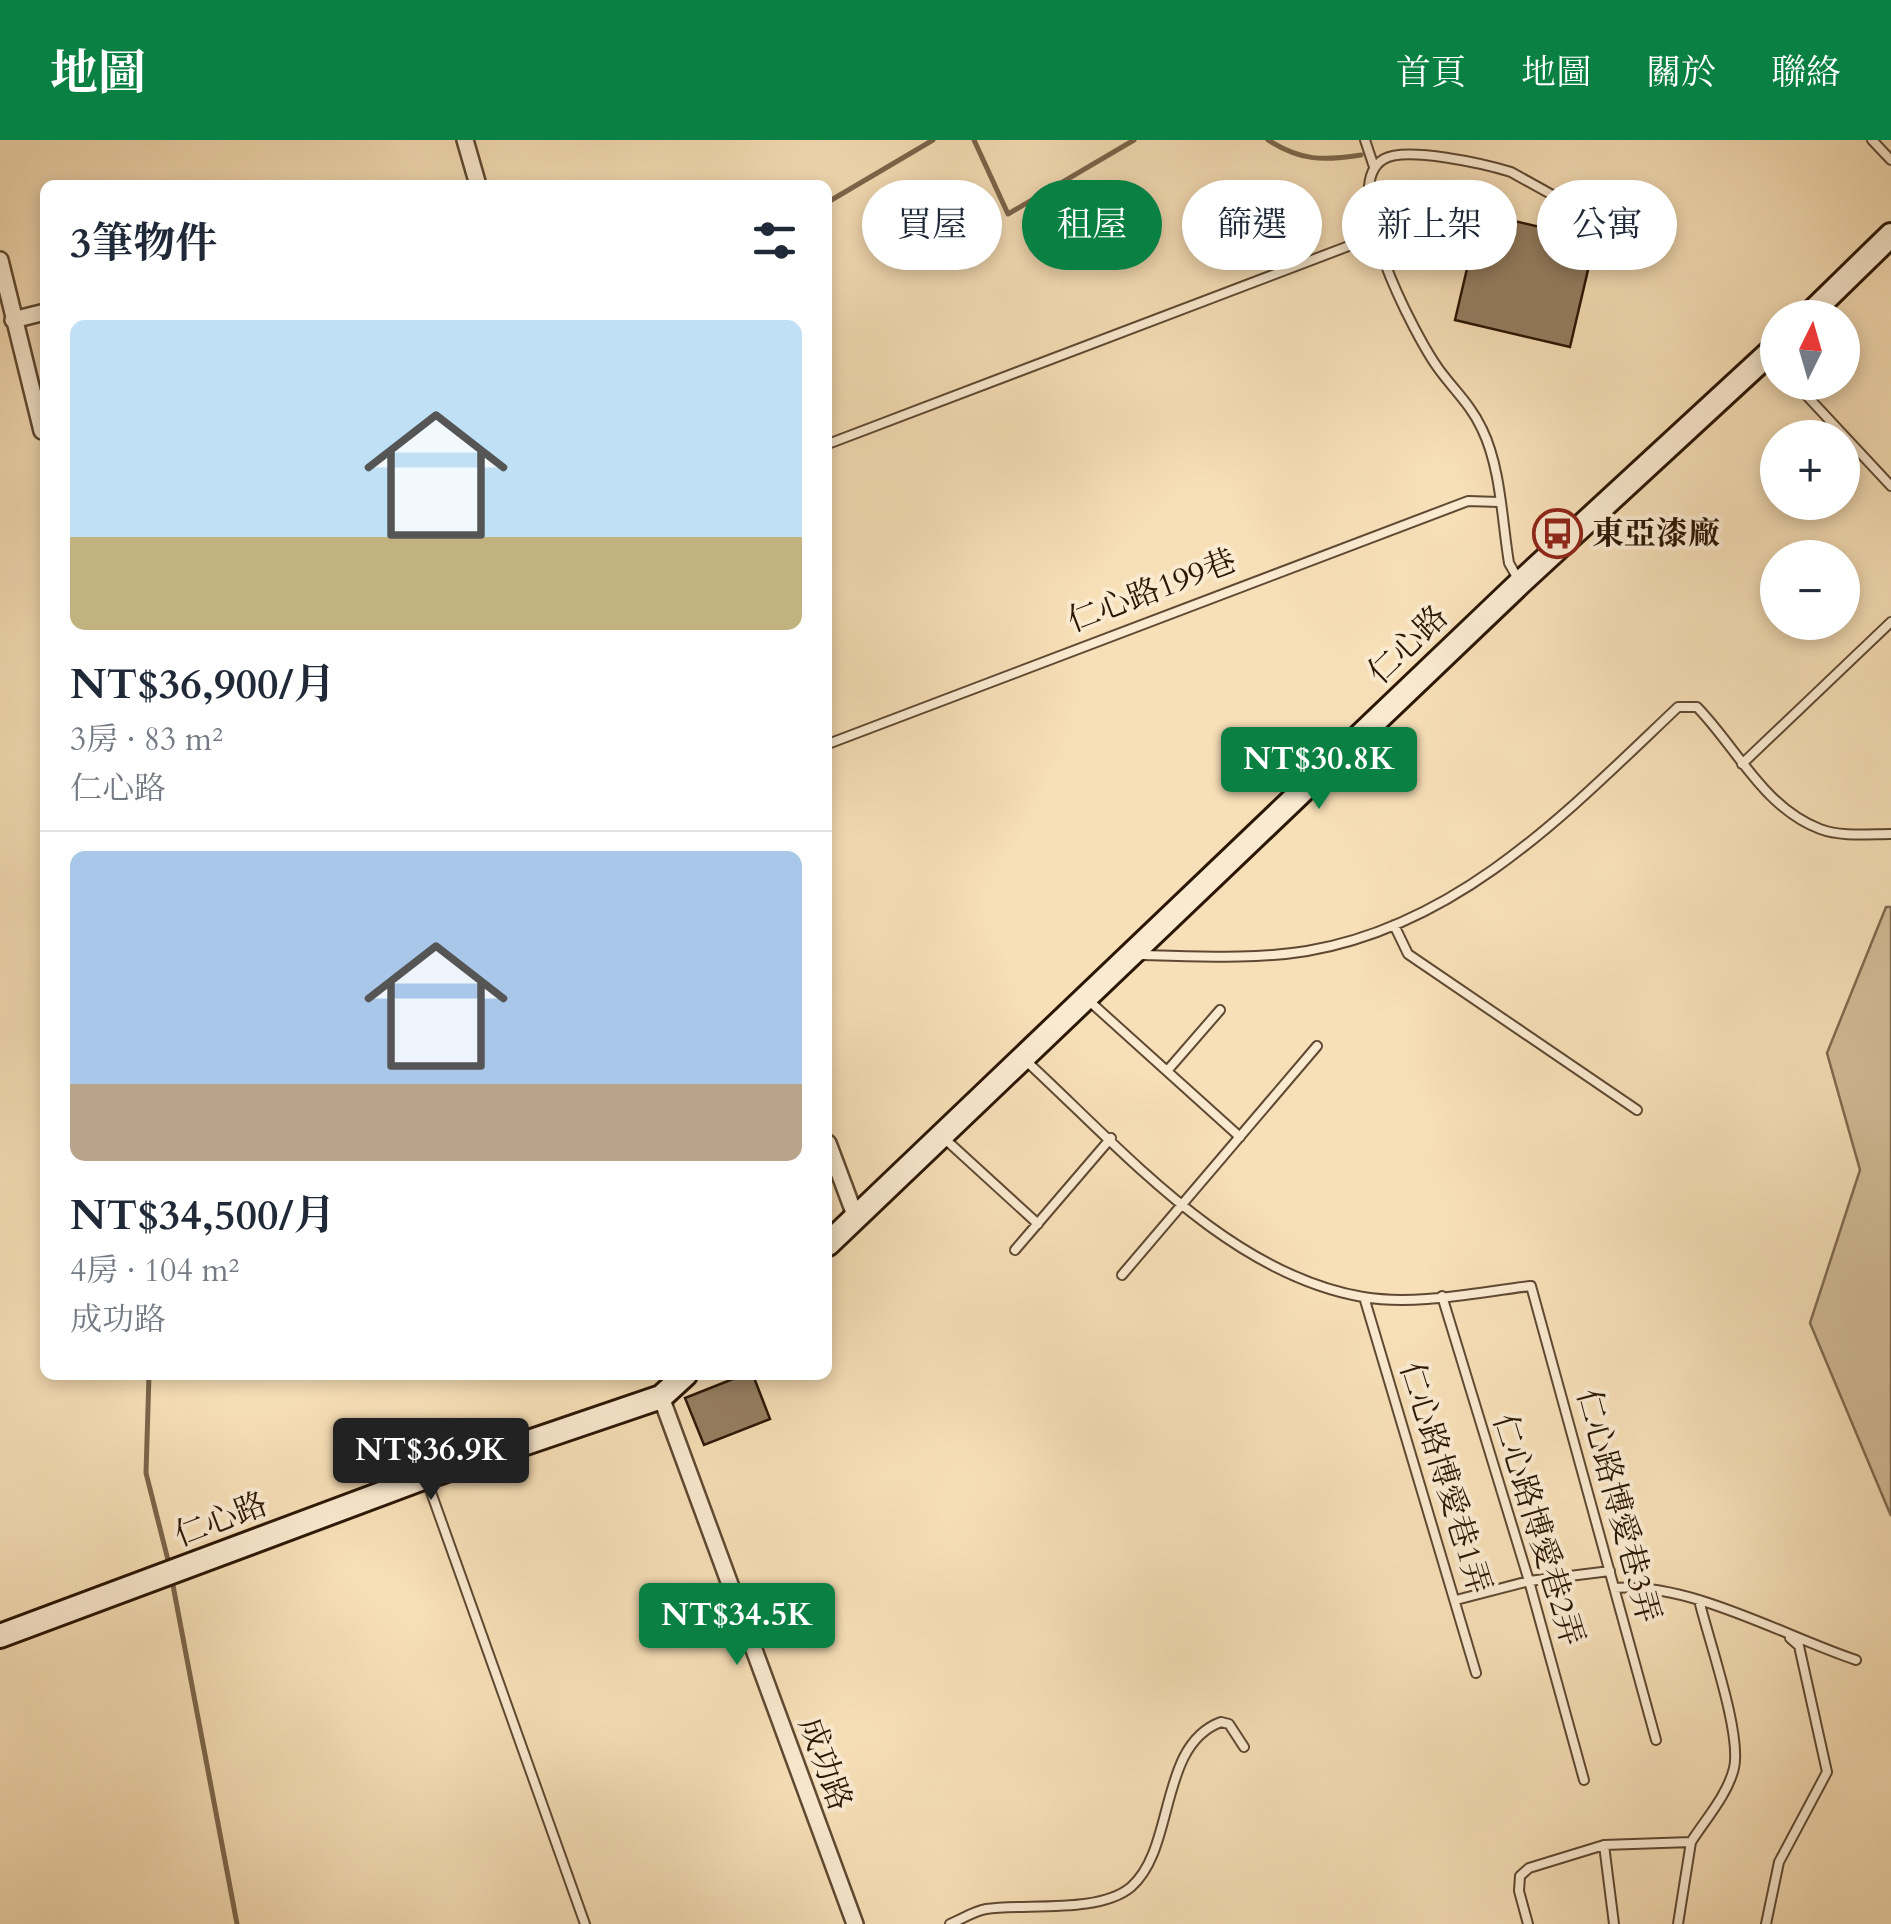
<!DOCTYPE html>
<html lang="zh-TW">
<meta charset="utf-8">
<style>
body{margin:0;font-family:Cardo,"Noto Serif TC",serif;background:#f2f2f3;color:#1f2937;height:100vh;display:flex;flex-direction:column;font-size:38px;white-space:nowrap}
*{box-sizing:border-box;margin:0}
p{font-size:32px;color:#747a83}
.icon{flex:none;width:55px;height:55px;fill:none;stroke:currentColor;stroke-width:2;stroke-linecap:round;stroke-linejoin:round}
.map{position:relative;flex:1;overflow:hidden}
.side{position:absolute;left:40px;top:40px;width:792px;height:1200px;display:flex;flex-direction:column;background:#fff;border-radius:15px;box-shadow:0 5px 15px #0003}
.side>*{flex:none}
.top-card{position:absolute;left:862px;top:40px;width:878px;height:90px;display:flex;gap:20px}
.needle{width:65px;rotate:5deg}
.buttons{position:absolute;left:1760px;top:160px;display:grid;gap:20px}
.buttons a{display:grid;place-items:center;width:100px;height:100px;border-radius:50%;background:#fff;box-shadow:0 5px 15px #0003;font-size:50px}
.price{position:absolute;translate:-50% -85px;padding:0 22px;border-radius:10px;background:#0b8043;color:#fff;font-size:32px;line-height:65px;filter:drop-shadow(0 2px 5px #0008)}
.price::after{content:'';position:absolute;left:50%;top:60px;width:30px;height:22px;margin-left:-15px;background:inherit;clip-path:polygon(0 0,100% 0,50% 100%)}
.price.current{background:#222;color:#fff}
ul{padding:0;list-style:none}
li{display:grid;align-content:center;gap:20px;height:530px;padding:0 30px}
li+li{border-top:2px solid #e0e1e3}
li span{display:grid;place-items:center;height:310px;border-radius:15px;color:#555}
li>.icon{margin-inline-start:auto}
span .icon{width:180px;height:180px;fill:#fffc;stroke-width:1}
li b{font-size:42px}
h2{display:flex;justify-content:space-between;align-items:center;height:120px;padding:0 30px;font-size:42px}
.chip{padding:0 35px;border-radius:45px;background:#fff;box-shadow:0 5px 15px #0003;font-size:35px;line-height:90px}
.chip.current{background:#0b8043;color:#fff}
header{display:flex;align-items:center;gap:60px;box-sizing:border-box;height:140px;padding:0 50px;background:#0b8043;color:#fff}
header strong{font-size:48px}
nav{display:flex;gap:55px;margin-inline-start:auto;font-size:35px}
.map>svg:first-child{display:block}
</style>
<header>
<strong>地圖</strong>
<nav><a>首頁</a><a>地圖</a><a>關於</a><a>聯絡</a></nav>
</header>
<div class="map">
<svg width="1891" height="1784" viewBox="0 0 1891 1784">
<rect width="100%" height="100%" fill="#f7dfb7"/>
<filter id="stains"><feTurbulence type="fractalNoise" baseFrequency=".002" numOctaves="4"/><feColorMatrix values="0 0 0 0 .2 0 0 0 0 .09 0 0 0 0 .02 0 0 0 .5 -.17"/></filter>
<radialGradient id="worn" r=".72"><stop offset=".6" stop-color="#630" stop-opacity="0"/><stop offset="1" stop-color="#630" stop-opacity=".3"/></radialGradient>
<path fill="#d4bd99" stroke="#806a50" stroke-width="2.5" d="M1886 767H1891V1376L1810 1183 1860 1030 1827 913Z"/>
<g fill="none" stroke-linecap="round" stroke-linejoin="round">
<path stroke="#7c664c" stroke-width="5" d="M974 0 1008 74 1134 0
M1268 0C1301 21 1323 21 1361 15
M828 62 933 0
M149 1235 146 1333 169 1424
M172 1440 237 1784"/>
</g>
<path fill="#967f62" stroke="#2c1706" stroke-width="2.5" d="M1480 73 1595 100 1570 207 1455 180Z
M743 1235H753L770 1279 704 1305 685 1258Z"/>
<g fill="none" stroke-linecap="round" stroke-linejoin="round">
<defs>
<path id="lane" d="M1365 0 1374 27
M1872 0 1891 20
M1794 242 1891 346
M828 304 1375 96
M1518 439 1509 423C1502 381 1501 328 1482 289 1471 265 1453 249 1438 228 1415 196 1336 46 1384 19 1406 6 1485 24 1511 32L1637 102
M828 604 1468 361 1499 362
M1742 624 1891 482
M1394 785 1408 814 1637 970
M1139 815C1195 816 1252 820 1307 811 1461 785 1570 669 1678 567H1697C1737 608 1763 667 1820 689 1841 697 1869 694 1891 694
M1087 859 1240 997
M1024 919C1121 1008 1228 1134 1363 1157 1417 1166 1478 1152 1531 1146L1656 1600
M1167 931 1220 870
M945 999 1038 1084
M1015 1110 1111 998
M1122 1135 1317 906
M1442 1156 1529 1441 1584 1640
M1364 1157 1476 1533
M427 1341 585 1784
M1614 1448C1690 1442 1784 1496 1856 1520
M1456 1460 1529 1441 1610 1431
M1604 1705 1614 1784
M950 1784C962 1779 974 1771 986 1769 1025 1763 1099 1774 1131 1747 1176 1708 1158 1605 1221 1582L1229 1584 1244 1607
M1528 1784 1519 1751 1520 1736 1529 1728 1604 1705 1691 1702C1705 1680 1728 1654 1734 1628 1742 1594 1708 1498 1699 1460
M1678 1784 1691 1702
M1766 1784 1779 1722 1827 1632 1799 1506 1790 1498"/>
<path id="street" d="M465 0 478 45
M0 120 42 291
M13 180 45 172
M828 1003 856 1078
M661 1257 855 1784"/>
<path id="secondary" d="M1806 178 1891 95
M828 1104 1520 443 1778 205
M0 1496 426 1337 661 1257 685 1235"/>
</defs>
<use href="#lane" stroke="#5f4932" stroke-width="12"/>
<use href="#street" stroke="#5f4932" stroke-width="20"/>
<use href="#secondary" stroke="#2c1706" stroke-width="28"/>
<use href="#lane" stroke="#faead0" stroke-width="8"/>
<use href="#street" stroke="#faead0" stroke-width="15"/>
<use href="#secondary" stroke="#faead0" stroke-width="22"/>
</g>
<defs>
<symbol id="bus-ring" viewBox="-11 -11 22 22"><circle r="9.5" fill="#faead0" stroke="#8f2418" stroke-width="1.5"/><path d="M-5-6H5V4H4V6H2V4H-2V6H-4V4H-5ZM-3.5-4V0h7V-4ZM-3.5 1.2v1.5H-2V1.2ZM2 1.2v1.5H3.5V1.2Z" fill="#8f2418"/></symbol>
</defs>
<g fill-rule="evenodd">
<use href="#bus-ring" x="1530" y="366" width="55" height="55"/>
</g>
<g text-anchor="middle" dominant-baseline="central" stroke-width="8" stroke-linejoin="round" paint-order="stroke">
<g font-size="32" font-weight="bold" fill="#2c1706" stroke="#faead0" text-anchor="start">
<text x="1592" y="394">東亞漆廠</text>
</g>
<g font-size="32" fill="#2c1706" stroke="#faead0">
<text transform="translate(1152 451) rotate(-21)">仁心路199巷</text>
<text transform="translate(1408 505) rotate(-44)">仁心路</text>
<text transform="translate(1445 1338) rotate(73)">仁心路博愛巷1弄</text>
<text transform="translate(1618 1366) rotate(75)">仁心路博愛巷3弄</text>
<text transform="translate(221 1380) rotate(-21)">仁心路</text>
<text transform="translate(1538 1390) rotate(73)">仁心路博愛巷2弄</text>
<text transform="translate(825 1624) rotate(70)">成功路</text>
</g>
</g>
<rect width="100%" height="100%" filter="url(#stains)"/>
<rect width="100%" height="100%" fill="url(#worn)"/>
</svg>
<div class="buttons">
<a><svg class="needle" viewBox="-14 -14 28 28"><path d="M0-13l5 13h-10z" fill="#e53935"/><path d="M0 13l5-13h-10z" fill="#747a83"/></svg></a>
<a>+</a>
<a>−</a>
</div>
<b class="price" style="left:1319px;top:672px">NT$30.8K</b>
<b class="price current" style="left:431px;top:1363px">NT$36.9K</b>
<b class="price" style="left:737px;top:1528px">NT$34.5K</b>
<div class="top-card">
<a class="chip">買屋</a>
<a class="chip current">租屋</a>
<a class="chip">篩選</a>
<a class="chip">新上架</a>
<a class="chip">公寓</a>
</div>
<section class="side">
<h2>3筆物件<svg class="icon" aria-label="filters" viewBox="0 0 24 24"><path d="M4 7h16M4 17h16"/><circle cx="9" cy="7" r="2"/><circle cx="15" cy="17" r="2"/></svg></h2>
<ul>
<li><span style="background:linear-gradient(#bfe0f5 70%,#c2b280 0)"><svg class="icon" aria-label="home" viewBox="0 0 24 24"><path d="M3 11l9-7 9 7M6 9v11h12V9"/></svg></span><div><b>NT$36,900/月</b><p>3房 · 83 m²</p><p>仁心路</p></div></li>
<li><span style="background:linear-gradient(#a9c7e8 75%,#b9a48a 0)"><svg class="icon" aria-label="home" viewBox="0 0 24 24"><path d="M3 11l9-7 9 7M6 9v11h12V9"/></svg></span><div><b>NT$34,500/月</b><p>4房 · 104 m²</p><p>成功路</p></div></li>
</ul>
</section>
</div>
